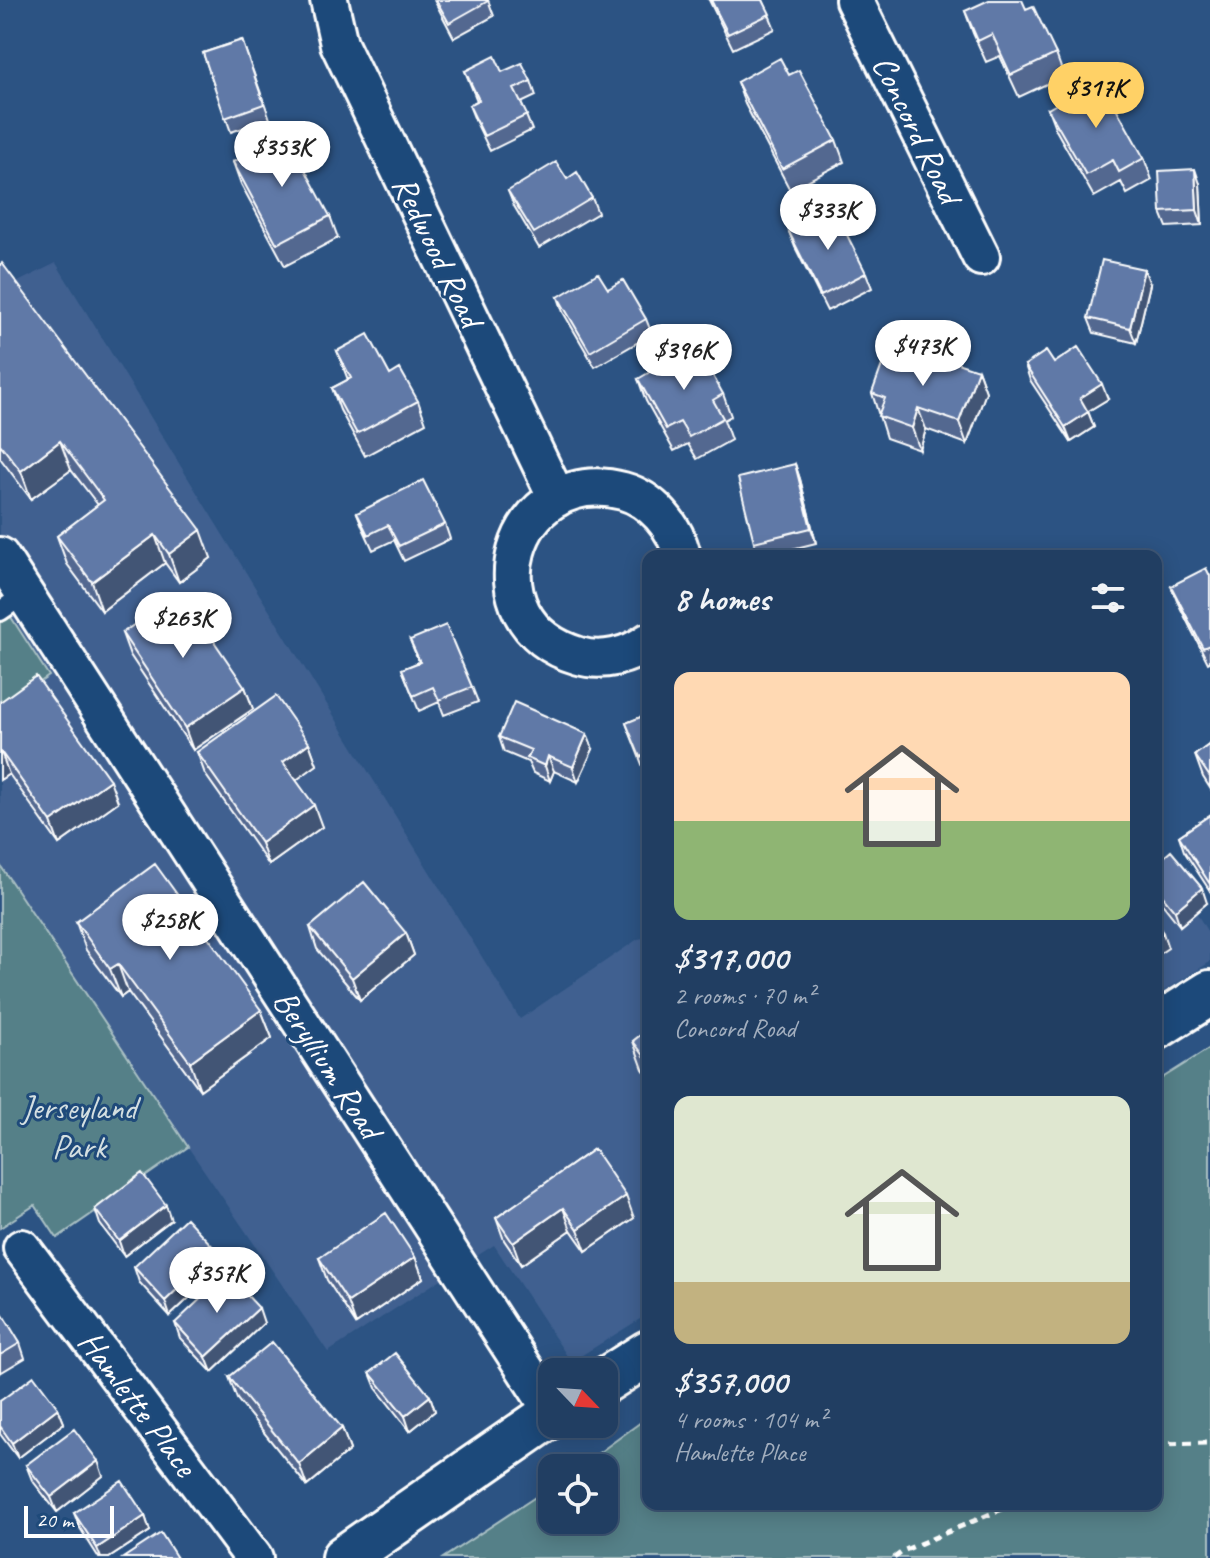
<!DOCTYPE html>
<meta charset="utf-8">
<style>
body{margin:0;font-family:Caveat,sans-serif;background:#2d496b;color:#f1f3f6;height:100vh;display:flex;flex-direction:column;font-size:30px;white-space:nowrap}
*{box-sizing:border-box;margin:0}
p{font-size:26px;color:#a2aebe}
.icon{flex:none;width:44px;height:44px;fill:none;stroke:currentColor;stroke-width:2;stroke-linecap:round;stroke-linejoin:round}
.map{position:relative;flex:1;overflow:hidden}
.drawer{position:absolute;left:642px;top:550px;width:520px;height:960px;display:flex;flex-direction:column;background:#213e62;border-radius:16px;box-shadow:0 4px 20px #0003,0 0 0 2px #3e5777}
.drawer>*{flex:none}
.needle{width:52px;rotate:115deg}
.tools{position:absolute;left:538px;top:1358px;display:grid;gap:16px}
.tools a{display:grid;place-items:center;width:80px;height:80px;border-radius:16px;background:#213e62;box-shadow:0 4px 20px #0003,0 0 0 2px #3e5777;font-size:40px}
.scale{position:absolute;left:24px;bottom:20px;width:90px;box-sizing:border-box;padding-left:8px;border:4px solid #fff;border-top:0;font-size:22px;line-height:28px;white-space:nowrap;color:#fff;-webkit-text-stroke:6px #1f4a7a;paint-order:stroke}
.price{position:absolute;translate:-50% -68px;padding:0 18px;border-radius:28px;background:#fff;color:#222;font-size:26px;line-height:52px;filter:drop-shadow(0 2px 4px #0008)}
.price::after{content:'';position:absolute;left:50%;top:48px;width:24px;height:18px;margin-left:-12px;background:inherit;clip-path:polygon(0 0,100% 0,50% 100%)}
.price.current{background:#ffd166;color:#111}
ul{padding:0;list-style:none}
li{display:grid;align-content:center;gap:16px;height:424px;padding:0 32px}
li span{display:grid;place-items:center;height:248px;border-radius:16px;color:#555}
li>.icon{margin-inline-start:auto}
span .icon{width:144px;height:144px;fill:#fffc;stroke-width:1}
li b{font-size:34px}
h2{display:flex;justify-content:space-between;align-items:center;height:96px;padding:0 32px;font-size:34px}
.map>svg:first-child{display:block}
</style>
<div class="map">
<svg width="1210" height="1558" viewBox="0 0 1210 1558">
<rect width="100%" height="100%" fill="#2c5383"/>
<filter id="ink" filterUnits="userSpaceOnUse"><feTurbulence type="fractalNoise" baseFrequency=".0125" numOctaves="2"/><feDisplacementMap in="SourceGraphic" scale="16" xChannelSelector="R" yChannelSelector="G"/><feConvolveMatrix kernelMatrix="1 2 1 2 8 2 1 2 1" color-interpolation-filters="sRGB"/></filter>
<g filter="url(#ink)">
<path fill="#406190" d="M56 263 520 1019 638 939 648 937V1314L571 1362 494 1245 328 1352 188 1147 0 865V291Z
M1156 844 1210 936V962L1156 996Z"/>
<path fill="#558088" stroke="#aac0c4" stroke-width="2" d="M0 600 49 676 0 709Z
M0 865 188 1147 57 1238 35 1205 0 1228Z
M1210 1048V1558H443L552 1486V1520H604V1468H578L648 1417V1504H1156V1082Z"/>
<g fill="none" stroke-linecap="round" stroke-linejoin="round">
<defs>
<path id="service" d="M0 611 25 594"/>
<path id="minor" d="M329 0 339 44 557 498
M854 0 981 257
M0 556 552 1411
M648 642C629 656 602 663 579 656 464 623 512 462 623 491 652 499 676 527 682 556
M22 1248 254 1558"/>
<path id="tertiary" d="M1156 1027 1210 993
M604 1381 648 1353
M344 1558 552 1414"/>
</defs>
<use href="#service" stroke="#fff" stroke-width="24"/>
<use href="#minor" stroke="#fff" stroke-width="42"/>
<use href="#tertiary" stroke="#fff" stroke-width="50"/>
<path stroke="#fff" stroke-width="5" stroke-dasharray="8 6" stroke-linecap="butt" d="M1156 1444 1210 1443
M894 1558 905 1550 1014 1504"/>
<use href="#service" stroke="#1f4a7a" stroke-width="18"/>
<use href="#minor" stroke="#1f4a7a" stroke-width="36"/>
<use href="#tertiary" stroke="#1f4a7a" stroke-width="44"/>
</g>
<path fill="#536890" stroke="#fff" stroke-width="2" d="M434 0H488L494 16 454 38Z
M709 0H763L775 29 733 49Z
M1026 9 1056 54 1064 76 1019 97 1000 56 986 62 973 33 965 11Z
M242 40 270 119 231 132 203 53Z
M465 71 531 81 536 96 521 103 532 130 490 151 475 120 469 105 477 101Z
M789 75 836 140 844 162 790 190 745 104 737 82Z
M1048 109 1144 158 1152 180 1127 194 1121 182 1094 197 1056 130Z
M233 162 330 216 338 238 285 266 241 184Z
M567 179 592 198 598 213 539 248 514 206 508 191Z
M1200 184 1202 225 1167 227 1161 212Z
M789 232 866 273 872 288 827 311 795 247Z
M0 265 211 558 179 582 165 563 102 611 67 564 57 536 98 505 71 470 31 499 0 458Z
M1150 284 1136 343 1094 333 1088 318Z
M558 297 646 319 652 334 595 367 563 312Z
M337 351 390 375 418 401 426 423 365 456 340 410 332 388 348 380Z
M911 363 978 370 986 392 967 444 926 429 920 450 886 438 872 393Z
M1054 363 1108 399 1088 411 1094 427 1071 442 1030 380 1025 365Z
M638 379 723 394 731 416 724 420 731 440 697 459 688 444 674 451 646 401Z
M795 464 800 479 816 543 764 556H759L754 542Z
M357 513 445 524 450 539 404 561 394 540 373 550 363 528Z
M1210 576V662L1208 663 1177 601 1171 586Z
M122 633 245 687 253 709 193 750 130 655Z
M410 640 472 687 478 702 444 715 439 702 419 711 402 669 419 662Z
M0 702 118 802 59 844 9 774 0 780Z
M648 714V771L645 772 626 723Z
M499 737 593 749 578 782 554 771 550 781 533 773 528 762 504 752Z
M309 743 317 765 296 780 322 827 269 865 205 774 197 752Z
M1210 744V788L1203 777 1195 755Z
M1210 815V891L1184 851 1179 836Z
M1156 864 1207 903 1180 926 1156 896Z
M76 922 261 1010 272 1038 200 1090 128 992 121 997 86 950Z
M310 927 406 933 414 955 360 1000 317 949Z
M648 1029V1076L643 1069 633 1041Z
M594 1149 634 1218 586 1251 571 1230 521 1265 504 1240 496 1218Z
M95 1209 171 1220 124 1256 100 1224Z
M415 1257 423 1278 356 1324 327 1280 319 1258Z
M223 1266 170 1316 139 1282 134 1267Z
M0 1317 20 1343 25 1358 0 1373Z
M175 1323H264L212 1372 180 1338Z
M370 1373 430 1396 435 1411 410 1431 376 1388Z
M229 1377 342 1428 350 1450 307 1486 237 1399Z
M0 1401 58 1408 64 1423 18 1458 0 1434Z
M26 1465 103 1476 57 1512 32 1480Z
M74 1513 145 1516 150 1531 109 1558H99L80 1528Z"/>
<path fill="#435575" stroke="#fff" stroke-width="2" d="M1195 169 1200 184 1202 225 1197 210Z
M1144 269 1150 284 1136 343 1130 328Z
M978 370 986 392 967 444 959 422Z
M1102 384 1108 399 1085 413 1080 398Z
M918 408 926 429 920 450 912 428Z
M1088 412 1094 427 1071 442 1065 427Z
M60 441 71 470 31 499 21 471Z
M795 464 800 479 816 543 811 528Z
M201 530 211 558 179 582 169 554Z
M155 535 165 563 102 611 92 582Z
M245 687 253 709 193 750 185 728Z
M587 734 593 749 578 782 573 767Z
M309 743 317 765 291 784 283 762Z
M0 752H1L9 774 0 780Z
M548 756 554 771 550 781 545 766Z
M110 780 118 802 59 844 51 822Z
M314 805 322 827 269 865 261 843Z
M1202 888 1207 903 1180 926 1175 911Z
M406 933 414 955 360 1000 352 978Z
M1163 933 1168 948 1156 956V937Z
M118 964 128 992 121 997 110 969Z
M261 1010 272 1038 200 1090 190 1062Z
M626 1196 634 1218 586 1251 578 1229Z
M166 1205 171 1220 124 1256 119 1241Z
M563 1208 571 1230 521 1265 513 1243Z
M217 1251 223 1266 170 1316 165 1301Z
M415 1257 423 1278 356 1324 348 1302Z
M259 1308 264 1323 212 1372 206 1357Z
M430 1396 435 1411 410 1431 405 1416Z
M58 1408 64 1423 18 1458 12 1443Z
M342 1428 350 1450 307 1486 299 1464Z
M98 1461 103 1476 57 1512 51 1497Z
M145 1516 150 1531 109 1558H101L97 1548Z"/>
<path fill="#6079a7" stroke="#fff" stroke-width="2" d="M436 0H488V1L449 23Z
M711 0H763L770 14 728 34Z
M989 0H1022L1026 9 1033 6 1056 54 1011 75 992 34 978 41 965 11Z
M242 40 264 104 225 118 203 53Z
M495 56 502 72 522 63 531 81 514 89 527 115 484 136 469 105 479 100 465 71Z
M780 58 789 75 799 70 836 140 782 169 737 82Z
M1100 79 1144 158 1119 172 1113 160 1086 175 1048 109Z
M286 134 330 216 277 244 233 162Z
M556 162 567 179 577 172 592 198 534 233 508 191Z
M1195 169 1197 210 1161 212 1159 171Z
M834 209 866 273 821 296 789 232Z
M1102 260 1144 269 1130 328 1088 318Z
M2 263 201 530 169 554 155 535 92 582 57 536 104 500 60 441 21 471 0 444V265Z
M598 273 608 289 623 280 646 319 590 352 558 297Z
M368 334 390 375 400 369 418 401 357 434 332 388 351 378 337 351Z
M696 345 723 394 713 400 723 418 689 437 680 422 666 429 638 379Z
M1078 347 1102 384 1080 398 1088 412 1065 427 1025 365 1046 351 1054 363Z
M916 349 978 370 959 422 918 408 912 428 878 416 885 398 872 393 886 354 911 363Z
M795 464 811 528 754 542 738 478Z
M423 480 445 524 399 546 388 525 368 535 357 513Z
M1206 568 1210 576V645L1203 648 1171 586Z
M181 593 245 687 185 728 122 633Z
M446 625 472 687 439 700 433 687 413 696 402 669 420 662 410 640Z
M36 676 110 780 51 822 1 752H0V702Z
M276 696 309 743 283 762 314 805 261 843 197 752Z
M514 702 587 734 573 767 548 756 545 766 527 758 531 750 499 737Z
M648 714V754L640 757 626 723Z
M1210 744V777L1195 755Z
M1210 815V884L1179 836Z
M1171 851 1202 888 1175 911 1156 888V864Z
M155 864 261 1010 190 1062 118 964 110 969 76 922Z
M364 882 406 933 352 978 310 927Z
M1156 922 1163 933 1156 937Z
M648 1029V1061L633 1041Z
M594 1149 626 1196 578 1229 563 1208 513 1243 496 1218Z
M142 1173 166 1205 119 1241 95 1209Z
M386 1213 415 1257 348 1302 319 1258Z
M186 1218 217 1251 165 1301 134 1267Z
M227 1274 259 1308 206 1357 175 1323Z
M3 1315 20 1343 0 1355V1317Z
M272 1342 342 1428 299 1464 229 1377Z
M395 1353 430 1396 405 1416 370 1373Z
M34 1376 58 1408 12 1443 0 1426V1401Z
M74 1429 98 1461 51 1497 26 1465Z
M122 1481 145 1516 97 1548 74 1513Z
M161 1533 177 1558H123Z"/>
</g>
<g text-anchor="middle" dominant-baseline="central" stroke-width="6" stroke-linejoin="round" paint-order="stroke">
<g font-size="34" fill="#fff" stroke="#1f4a7a">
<text transform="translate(917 129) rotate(64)">Concord Road</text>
<text transform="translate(438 251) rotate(64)">Redwood Road</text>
<text transform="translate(328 1064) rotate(57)">Beryllium Road</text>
<text transform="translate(138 1403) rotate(53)">Hamlette Place</text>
</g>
<g font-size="34" fill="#d4dfe1" stroke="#1f4a7a">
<text x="79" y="1107">Jerseyland<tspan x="79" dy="39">Park</tspan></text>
</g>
</g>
</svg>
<div class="tools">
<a><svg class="needle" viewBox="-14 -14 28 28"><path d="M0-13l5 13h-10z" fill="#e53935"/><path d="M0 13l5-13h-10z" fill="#a2aebe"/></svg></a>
<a><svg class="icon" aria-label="locate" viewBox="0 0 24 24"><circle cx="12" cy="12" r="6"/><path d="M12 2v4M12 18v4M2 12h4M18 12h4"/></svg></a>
</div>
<div class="scale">20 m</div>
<b class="price current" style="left:1096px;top:130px">$317K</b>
<b class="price" style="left:282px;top:189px">$353K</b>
<b class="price" style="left:828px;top:252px">$333K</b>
<b class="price" style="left:923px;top:388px">$473K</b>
<b class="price" style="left:684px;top:392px">$396K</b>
<b class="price" style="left:183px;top:660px">$263K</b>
<b class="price" style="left:170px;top:962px">$258K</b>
<b class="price" style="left:217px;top:1315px">$357K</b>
<section class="drawer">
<h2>8 homes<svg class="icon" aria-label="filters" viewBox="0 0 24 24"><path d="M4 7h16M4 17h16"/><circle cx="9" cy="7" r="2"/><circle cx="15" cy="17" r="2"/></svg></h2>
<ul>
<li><span style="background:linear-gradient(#ffd9b3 60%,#8fb573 0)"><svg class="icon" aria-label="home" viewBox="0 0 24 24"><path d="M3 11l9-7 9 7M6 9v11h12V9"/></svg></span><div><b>$317,000</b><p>2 rooms · 70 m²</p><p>Concord Road</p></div></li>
<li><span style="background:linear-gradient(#dfe7d0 75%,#c2b280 0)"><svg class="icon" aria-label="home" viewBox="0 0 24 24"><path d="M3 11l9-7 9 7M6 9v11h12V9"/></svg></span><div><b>$357,000</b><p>4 rooms · 104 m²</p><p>Hamlette Place</p></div></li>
</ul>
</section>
</div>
